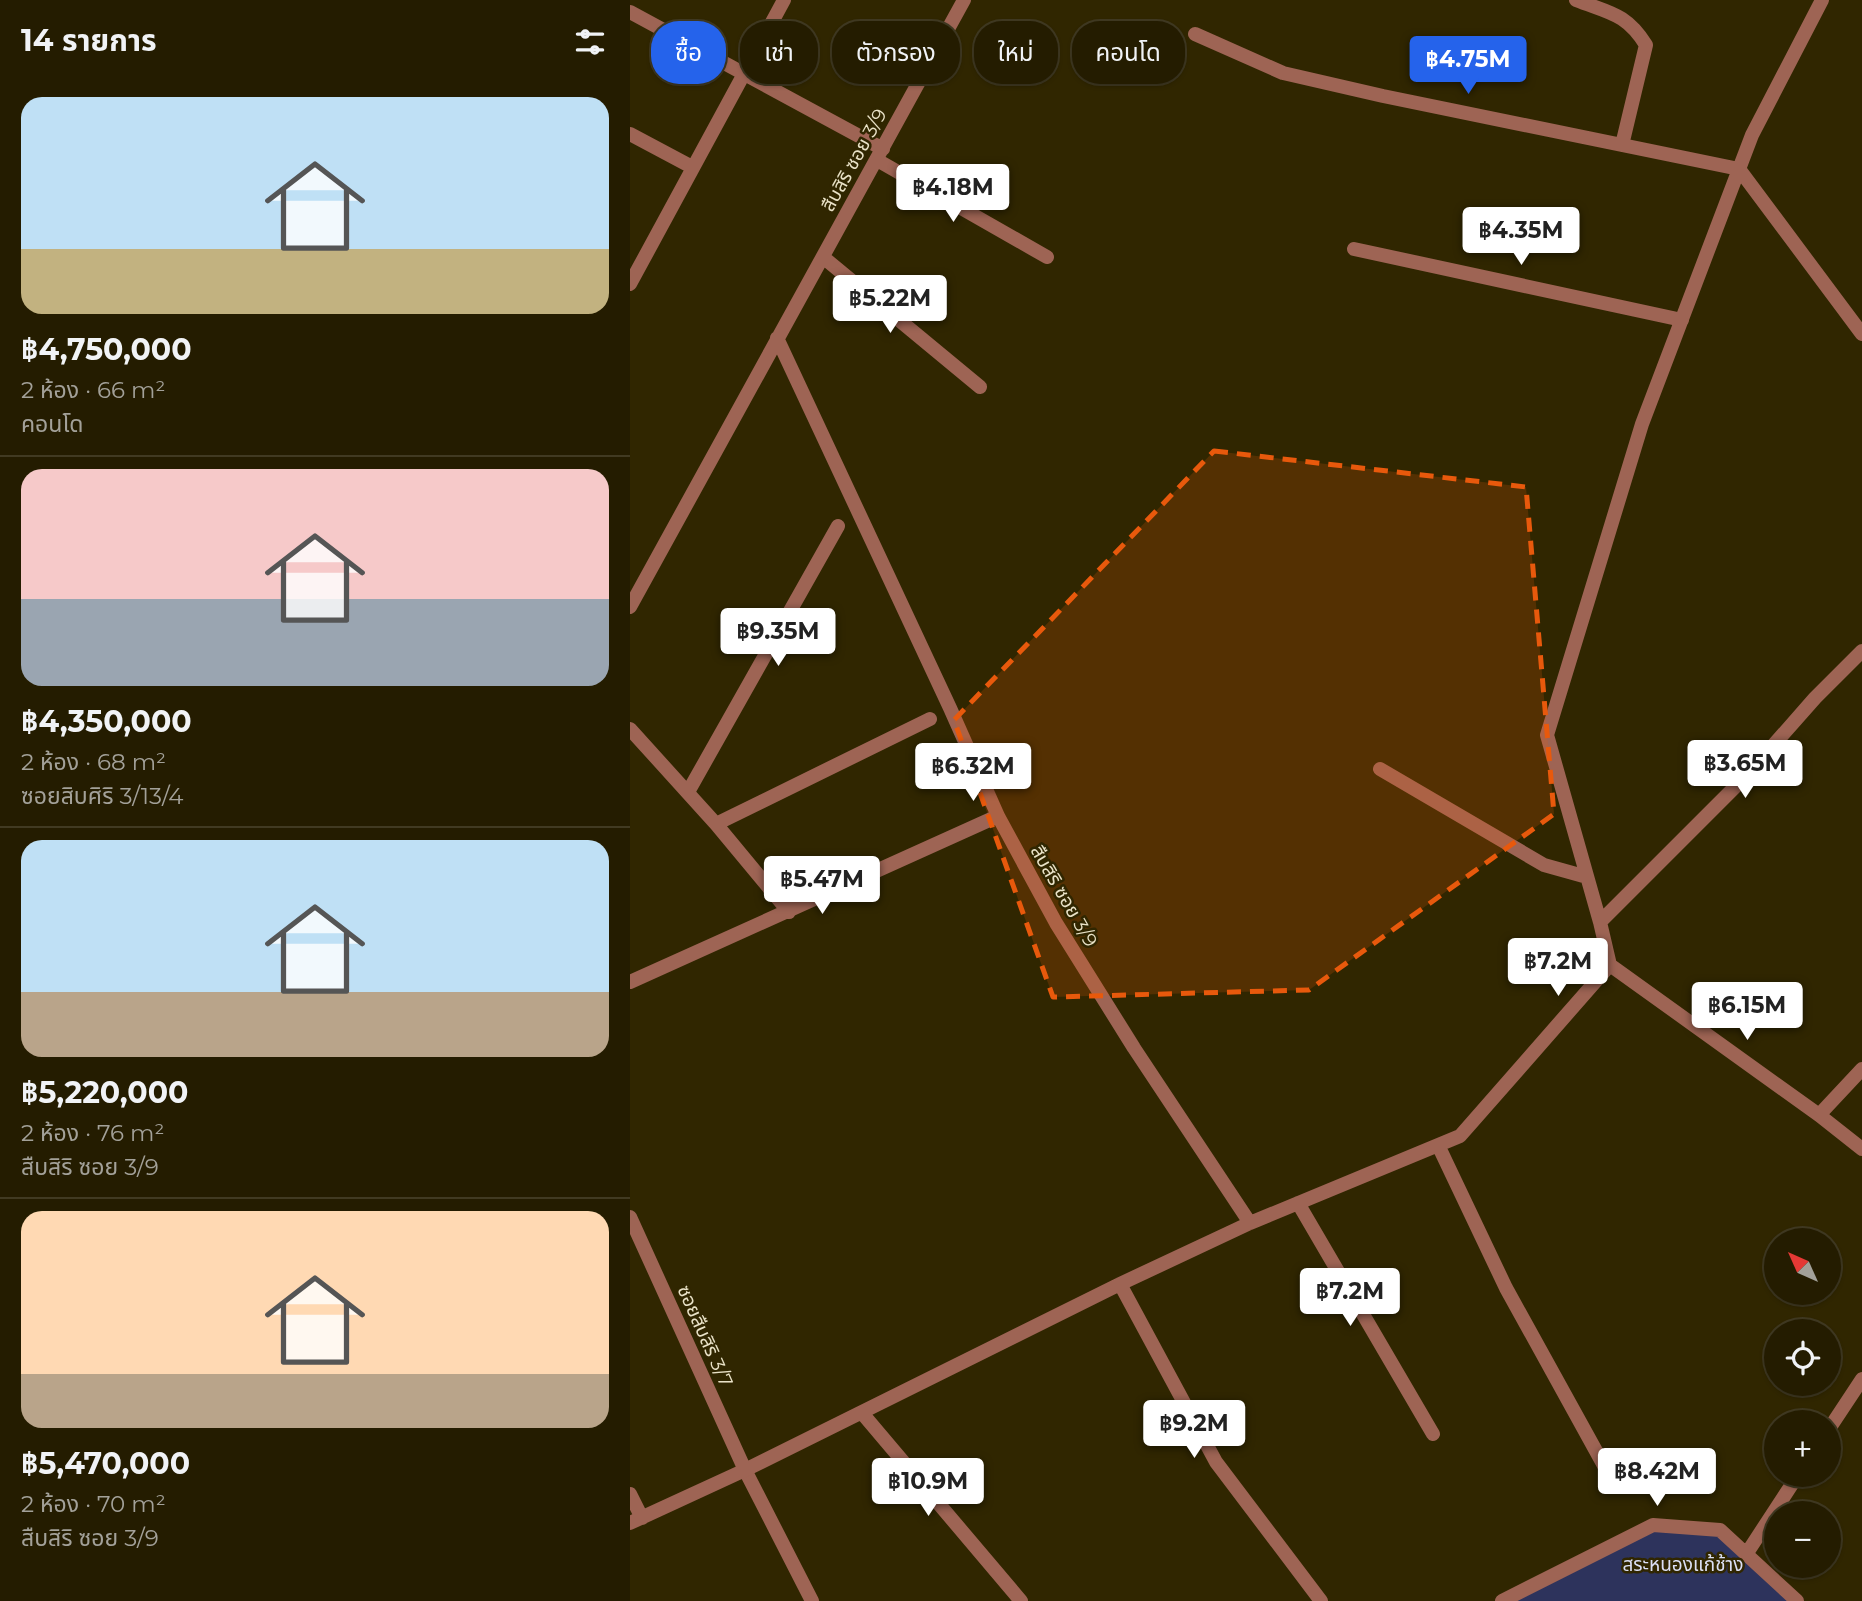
<!DOCTYPE html>
<html lang="th">
<meta charset="utf-8">
<style>
body{margin:0;font-family:Montserrat,"Noto Sans Thai",sans-serif;background:#2c250a;color:#f1f3f6;height:100vh;display:flex;flex-direction:column;font-size:26px;white-space:nowrap}
*{box-sizing:border-box;margin:0}
p{font-size:23px;color:#a3a199}
.icon{flex:none;width:38px;height:38px;fill:none;stroke:currentColor;stroke-width:2;stroke-linecap:round;stroke-linejoin:round}
.map{position:relative;flex:1;overflow:hidden}
.drawer{display:flex;flex-direction:column;background:#241c00;width:630px}
.drawer>*{flex:none}
.banner{position:absolute;left:21px;top:21px;width:665px;height:63px;display:flex;gap:14px}
.needle{width:46px;rotate:315deg}
.fabs{position:absolute;left:1134px;top:1228px;display:grid;gap:14px}
.fabs a{display:grid;place-items:center;width:77px;height:77px;border-radius:50%;background:#241c00;box-shadow:0 2px 5px #0004,0 0 0 2px #413a22;font-size:35px}
.price{position:absolute;translate:-50% -60px;padding:0 16px;border-radius:7px;background:#fff;color:#222;font-size:23px;line-height:46px;filter:drop-shadow(0 2px 4px #0008)}
.price::after{content:'';position:absolute;left:50%;top:42px;width:21px;height:16px;margin-left:-10px;background:inherit;clip-path:polygon(0 0,100% 0,50% 100%)}
.price.on{background:#2563eb;color:#fff}
ul{padding:0;list-style:none}
li{display:grid;align-content:center;gap:14px;height:371px;padding:0 21px}
li+li{border-top:2px solid #413a22}
li span{display:grid;place-items:center;height:217px;border-radius:21px;color:#555}
li>.icon{margin-inline-start:auto}
span .icon{width:126px;height:126px;fill:#fffc;stroke-width:1}
li b{font-size:30px}
h2{display:flex;justify-content:space-between;align-items:center;height:84px;padding:0 21px;font-size:30px}
.pill{padding:0 24px;border-radius:28px;background:#241c00;box-shadow:0 2px 5px #0004,0 0 0 2px #413a22;font-size:24px;line-height:63px}
.pill.on{background:#2563eb;color:#fff}
main{display:flex;flex:1;min-height:0}
.map>svg:first-child{display:block}
</style>
<main>
<section class="drawer">
<h2>14 รายการ<svg class="icon" aria-label="filters" viewBox="0 0 24 24"><path d="M4 7h16M4 17h16"/><circle cx="9" cy="7" r="2"/><circle cx="15" cy="17" r="2"/></svg></h2>
<ul>
<li><span style="background:linear-gradient(#bfe0f5 70%,#c2b280 0)"><svg class="icon" aria-label="home" viewBox="0 0 24 24"><path d="M3 11l9-7 9 7M6 9v11h12V9"/></svg></span><div><b>฿4,750,000</b><p>2 ห้อง · 66 m²</p><p>คอนโด</p></div></li>
<li><span style="background:linear-gradient(#f6c9c9 60%,#9aa5b1 0)"><svg class="icon" aria-label="home" viewBox="0 0 24 24"><path d="M3 11l9-7 9 7M6 9v11h12V9"/></svg></span><div><b>฿4,350,000</b><p>2 ห้อง · 68 m²</p><p>ซอยสิบศิริ 3/13/4</p></div></li>
<li><span style="background:linear-gradient(#bfe0f5 70%,#b9a48a 0)"><svg class="icon" aria-label="home" viewBox="0 0 24 24"><path d="M3 11l9-7 9 7M6 9v11h12V9"/></svg></span><div><b>฿5,220,000</b><p>2 ห้อง · 76 m²</p><p>สืบสิริ ซอย 3/9</p></div></li>
<li><span style="background:linear-gradient(#ffd9b3 75%,#b9a48a 0)"><svg class="icon" aria-label="home" viewBox="0 0 24 24"><path d="M3 11l9-7 9 7M6 9v11h12V9"/></svg></span><div><b>฿5,470,000</b><p>2 ห้อง · 70 m²</p><p>สืบสิริ ซอย 3/9</p></div></li>
</ul>
</section>
<div class="map">
<svg width="1232" height="1601" viewBox="0 0 1232 1601">
<rect width="100%" height="100%" fill="#302600"/>
<path fill="#2d335c" d="M1023 1525 1090 1530 1167 1601H873Z"/>
<g fill="none" stroke-linecap="round" stroke-linejoin="round">
<path stroke="#9e6454" stroke-width="14" d="M115 1470 182 1601"/>
<path stroke="#9e6454" stroke-width="14" d="M946 0C979 13 996 13 1016 45L992 145
M0 12 253 149
M565 34 653 73 753 96 1109 169 1232 334
M0 134 62 167
M247 160 417 257
M724 249 1052 320
M193 257 350 387
M0 284 154 0
M147 338 320 708 368 816 426 923 504 1048 620 1223
M0 607 334 0
M0 729 86 824 159 912
M750 769 914 865 957 877
M58 792 208 526
M86 824 300 719
M970 922 1118 774 1185 698 1232 651
M980 965 1189 1115 1232 1149
M0 982 368 816
M1189 1115 1232 1069
M808 1145 876 1288 982 1480
M668 1203 803 1434
M0 1217 115 1470
M490 1284 586 1462 691 1601
M232 1413 391 1601
M1199 1429 1232 1379
M0 1494 12 1518
M0 1523 115 1470 490 1284 620 1223 830 1136 980 965 970 922 917 735 1012 424 1122 135 1192 0
M1117 1553 1168 1475
M872 1601 1023 1525 1090 1530 1167 1601"/>
</g>
<path fill="#e8590c" fill-opacity="0.2" stroke="#e8590c" stroke-width="5" stroke-dasharray="14 9" stroke-linejoin="round" d="M584 451 896 487 924 814 679 990 423 997 324 720Z"/>
<g text-anchor="middle" dominant-baseline="central" stroke-width="5" stroke-linejoin="round" paint-order="stroke">
<g font-size="19" fill="#e9e2c7" stroke="#302600">
<text transform="translate(224 160) rotate(-61)">สืบสิริ ซอย 3/9</text>
<text transform="translate(434 896) rotate(60)">สืบสิริ ซอย 3/9</text>
<text transform="translate(75 1336) rotate(66)">ซอยสืบสิริ 3/7</text>
</g>
<g font-size="19" fill="#dbdff4" stroke="#302600">
<text x="1053" y="1564">สระหนองแก้ช้าง</text>
</g>
</g>
</svg>
<div class="fabs">
<a><svg class="needle" viewBox="-14 -14 28 28"><path d="M0-13l5 13h-10z" fill="#e53935"/><path d="M0 13l5-13h-10z" fill="#a3a199"/></svg></a>
<a><svg class="icon" aria-label="locate" viewBox="0 0 24 24"><circle cx="12" cy="12" r="6"/><path d="M12 2v4M12 18v4M2 12h4M18 12h4"/></svg></a>
<a>+</a>
<a>−</a>
</div>
<b class="price on" style="left:838px;top:96px">฿4.75M</b>
<b class="price" style="left:323px;top:224px">฿4.18M</b>
<b class="price" style="left:891px;top:267px">฿4.35M</b>
<b class="price" style="left:260px;top:335px">฿5.22M</b>
<b class="price" style="left:148px;top:668px">฿9.35M</b>
<b class="price" style="left:1115px;top:800px">฿3.65M</b>
<b class="price" style="left:343px;top:803px">฿6.32M</b>
<b class="price" style="left:192px;top:916px">฿5.47M</b>
<b class="price" style="left:928px;top:998px">฿7.2M</b>
<b class="price" style="left:1117px;top:1042px">฿6.15M</b>
<b class="price" style="left:720px;top:1328px">฿7.2M</b>
<b class="price" style="left:564px;top:1460px">฿9.2M</b>
<b class="price" style="left:1027px;top:1508px">฿8.42M</b>
<b class="price" style="left:298px;top:1518px">฿10.9M</b>
<div class="banner">
<a class="pill on">ซื้อ</a>
<a class="pill">เช่า</a>
<a class="pill">ตัวกรอง</a>
<a class="pill">ใหม่</a>
<a class="pill">คอนโด</a>
</div>
</div>
</main>
